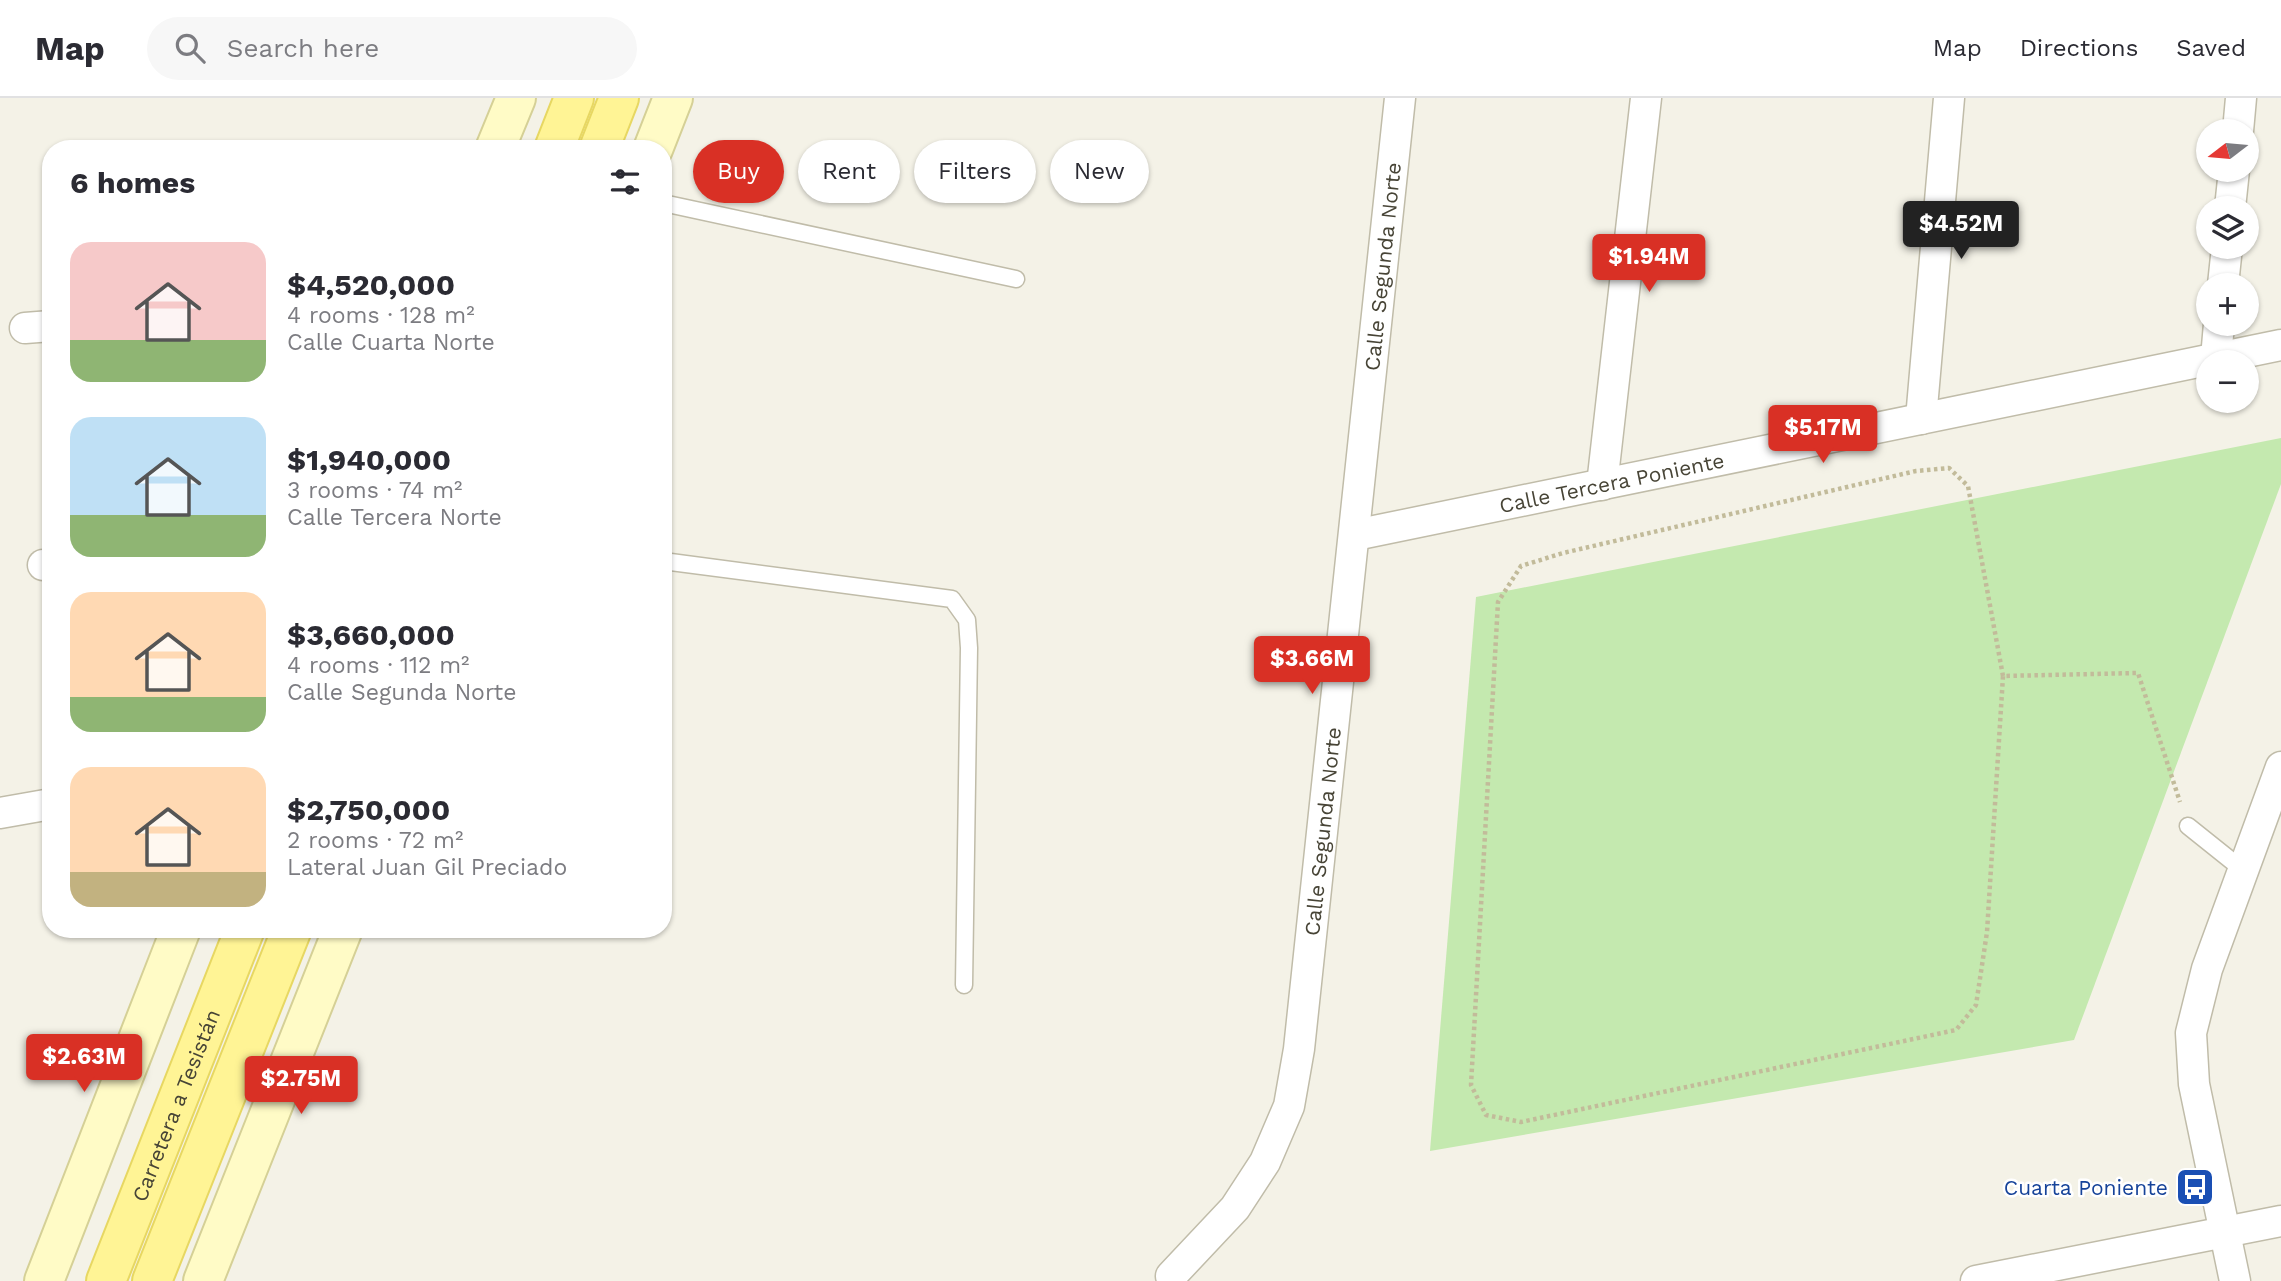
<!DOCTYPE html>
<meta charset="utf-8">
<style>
body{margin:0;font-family:"Work Sans",sans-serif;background:#f7f7f7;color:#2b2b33;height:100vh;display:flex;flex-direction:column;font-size:26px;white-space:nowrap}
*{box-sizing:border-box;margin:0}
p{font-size:23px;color:#7c7c81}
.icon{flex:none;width:38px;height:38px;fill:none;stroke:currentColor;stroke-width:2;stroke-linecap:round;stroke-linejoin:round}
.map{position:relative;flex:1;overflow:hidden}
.side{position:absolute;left:42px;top:42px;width:630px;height:798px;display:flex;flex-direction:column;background:#fff;border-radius:28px;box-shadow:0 2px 5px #0004}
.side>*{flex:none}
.banner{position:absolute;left:693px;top:42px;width:665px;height:63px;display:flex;gap:14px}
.needle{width:46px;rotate:254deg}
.tools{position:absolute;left:2196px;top:21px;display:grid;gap:14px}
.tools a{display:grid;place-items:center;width:63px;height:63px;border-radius:50%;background:#fff;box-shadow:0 2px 5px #0004;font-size:35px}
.price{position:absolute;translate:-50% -60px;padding:0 16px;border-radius:7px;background:#d93025;color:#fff;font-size:23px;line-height:46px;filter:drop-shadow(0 2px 4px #0008)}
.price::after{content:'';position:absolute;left:50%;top:42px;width:21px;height:16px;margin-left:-10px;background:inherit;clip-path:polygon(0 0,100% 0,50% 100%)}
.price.on{background:#222;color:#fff}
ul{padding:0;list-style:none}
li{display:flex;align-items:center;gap:21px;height:175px;padding:0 28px}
li span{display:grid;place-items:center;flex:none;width:196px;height:140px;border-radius:21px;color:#555}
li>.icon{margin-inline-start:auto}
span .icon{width:84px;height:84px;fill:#fffc;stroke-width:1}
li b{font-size:30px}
h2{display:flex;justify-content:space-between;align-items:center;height:84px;padding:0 28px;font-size:30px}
.pill{padding:0 24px;border-radius:32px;background:#fff;box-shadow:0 2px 5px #0004;font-size:24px;line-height:63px}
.pill.on{background:#d93025;color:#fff}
header{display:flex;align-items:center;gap:42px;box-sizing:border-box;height:98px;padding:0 35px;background:#fff;border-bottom:2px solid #e1e1e2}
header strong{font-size:33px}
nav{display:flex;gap:38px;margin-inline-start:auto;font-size:24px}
.search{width:490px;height:63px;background:#f7f7f7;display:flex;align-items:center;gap:18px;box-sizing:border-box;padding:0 24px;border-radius:38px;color:#7c7c81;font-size:26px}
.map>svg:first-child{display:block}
</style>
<header>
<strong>Map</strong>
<div class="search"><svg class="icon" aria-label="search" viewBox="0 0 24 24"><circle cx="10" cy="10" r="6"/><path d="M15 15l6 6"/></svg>Search here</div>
<nav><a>Map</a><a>Directions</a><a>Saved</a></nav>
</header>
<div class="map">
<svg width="2281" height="1183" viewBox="0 0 2281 1183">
<rect width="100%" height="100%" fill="#f4f2e7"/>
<path fill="#c4e9af" d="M2281 340V386L2074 942 1430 1053 1476 499Z"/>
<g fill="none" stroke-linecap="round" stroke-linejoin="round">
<defs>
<path id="lane" d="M663 105 1016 181
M663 463 952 501 967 522 969 550 964 887
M2188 728 2243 772"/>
<g id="street">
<path d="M2238 33 2241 0"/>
<path d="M2230 110 2234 72"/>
<path d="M2223 187 2227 149"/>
<path d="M25 230 51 228"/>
<path d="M2216 260 2219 226"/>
<path d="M1921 321 1949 0"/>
<path d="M1602 387 1646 0"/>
<path id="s1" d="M1355 437 2281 247"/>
<path d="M43 467H51"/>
<path d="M0 715 51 706"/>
<path id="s2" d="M1171 1178 1235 1110 1265 1064 1289 1008 1299 951 1400 0"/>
<path d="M1976 1183 2281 1123"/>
<path d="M2235 1183 2194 986 2191 935 2207 871 2281 669"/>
</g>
<path id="secondary" d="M495 51 516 0
M653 51 673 0
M44 1183 181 831
M203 1183 343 831"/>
<g id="primary">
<path d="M554 51 574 0"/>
<path d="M599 51 619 0"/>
<path id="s3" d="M106 1183 245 831"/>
<path d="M152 1183 292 831"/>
</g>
</defs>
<use href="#lane" stroke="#c0bca9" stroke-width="19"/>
<use href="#street" stroke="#c0bca9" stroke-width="33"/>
<use href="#secondary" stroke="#d5d096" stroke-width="42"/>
<use href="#primary" stroke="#e7d762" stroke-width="42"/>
<path stroke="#c2bb9a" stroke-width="4.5" stroke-dasharray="3.5 3.5" stroke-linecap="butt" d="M2003 578 1968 388 1949 370 1916 373 1563 455 1521 468 1498 504 1471 987 1486 1017 1521 1024 1956 932 1976 907 1987 834 2003 578 2138 575 2180 704"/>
<use href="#lane" stroke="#fff" stroke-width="16"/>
<use href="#street" stroke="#fff" stroke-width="30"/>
<use href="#secondary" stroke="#fffbc6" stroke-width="38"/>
<use href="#primary" stroke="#fff495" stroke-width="38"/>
</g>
<defs>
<symbol id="bus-square" viewBox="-11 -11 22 22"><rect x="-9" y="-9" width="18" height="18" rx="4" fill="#1a4fb4" stroke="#fff"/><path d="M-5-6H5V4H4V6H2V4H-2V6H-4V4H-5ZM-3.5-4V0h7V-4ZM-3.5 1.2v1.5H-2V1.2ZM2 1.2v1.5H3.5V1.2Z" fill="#fff"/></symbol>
</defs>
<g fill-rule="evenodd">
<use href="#bus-square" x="2173" y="1067" width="44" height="44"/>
</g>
<g text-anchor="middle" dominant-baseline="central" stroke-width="5" stroke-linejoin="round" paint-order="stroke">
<g font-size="21" fill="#474436" stroke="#fff">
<text stroke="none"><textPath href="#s2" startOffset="1054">Calle Segunda Norte</textPath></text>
<text stroke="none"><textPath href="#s1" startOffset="262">Calle Tercera Poniente</textPath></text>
<text stroke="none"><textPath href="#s2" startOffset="486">Calle Segunda Norte</textPath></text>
<text stroke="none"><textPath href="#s3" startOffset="189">Carretera a Tesistán</textPath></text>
</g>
<g font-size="21" fill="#164399" stroke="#fff" text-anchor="end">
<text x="2168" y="1089">Cuarta Poniente</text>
</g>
</g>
</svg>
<div class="tools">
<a><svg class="needle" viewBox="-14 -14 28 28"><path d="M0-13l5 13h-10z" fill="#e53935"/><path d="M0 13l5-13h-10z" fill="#7c7c81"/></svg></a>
<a><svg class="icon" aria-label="layers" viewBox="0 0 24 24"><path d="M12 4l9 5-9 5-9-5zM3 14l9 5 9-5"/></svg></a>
<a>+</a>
<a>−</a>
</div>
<b class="price on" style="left:1961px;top:163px">$4.52M</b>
<b class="price" style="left:1649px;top:196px">$1.94M</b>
<b class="price" style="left:1823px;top:367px">$5.17M</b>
<b class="price" style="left:1312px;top:598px">$3.66M</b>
<b class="price" style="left:84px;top:996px">$2.63M</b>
<b class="price" style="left:301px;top:1018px">$2.75M</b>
<div class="banner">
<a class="pill on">Buy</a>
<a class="pill">Rent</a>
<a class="pill">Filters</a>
<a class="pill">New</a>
</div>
<section class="side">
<h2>6 homes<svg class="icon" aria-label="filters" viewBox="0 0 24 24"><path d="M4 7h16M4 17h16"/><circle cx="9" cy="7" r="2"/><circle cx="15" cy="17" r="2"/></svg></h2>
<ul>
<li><span style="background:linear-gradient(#f6c9c9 70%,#8fb573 0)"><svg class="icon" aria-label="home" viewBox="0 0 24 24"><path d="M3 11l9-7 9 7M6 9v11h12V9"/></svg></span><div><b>$4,520,000</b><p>4 rooms · 128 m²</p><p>Calle Cuarta Norte</p></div></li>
<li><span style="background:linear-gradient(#bfe0f5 70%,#8fb573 0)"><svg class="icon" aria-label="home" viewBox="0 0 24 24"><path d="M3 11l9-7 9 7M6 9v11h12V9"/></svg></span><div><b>$1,940,000</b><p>3 rooms · 74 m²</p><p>Calle Tercera Norte</p></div></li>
<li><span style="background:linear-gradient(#ffd9b3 75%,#8fb573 0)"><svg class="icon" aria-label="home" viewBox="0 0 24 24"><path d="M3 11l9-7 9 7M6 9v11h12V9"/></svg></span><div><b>$3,660,000</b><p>4 rooms · 112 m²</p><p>Calle Segunda Norte</p></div></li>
<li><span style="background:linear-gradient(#ffd9b3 75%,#c2b280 0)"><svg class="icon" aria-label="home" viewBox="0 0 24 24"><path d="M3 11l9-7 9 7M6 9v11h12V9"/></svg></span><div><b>$2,750,000</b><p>2 rooms · 72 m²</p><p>Lateral Juan Gil Preciado</p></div></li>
</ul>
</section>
</div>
